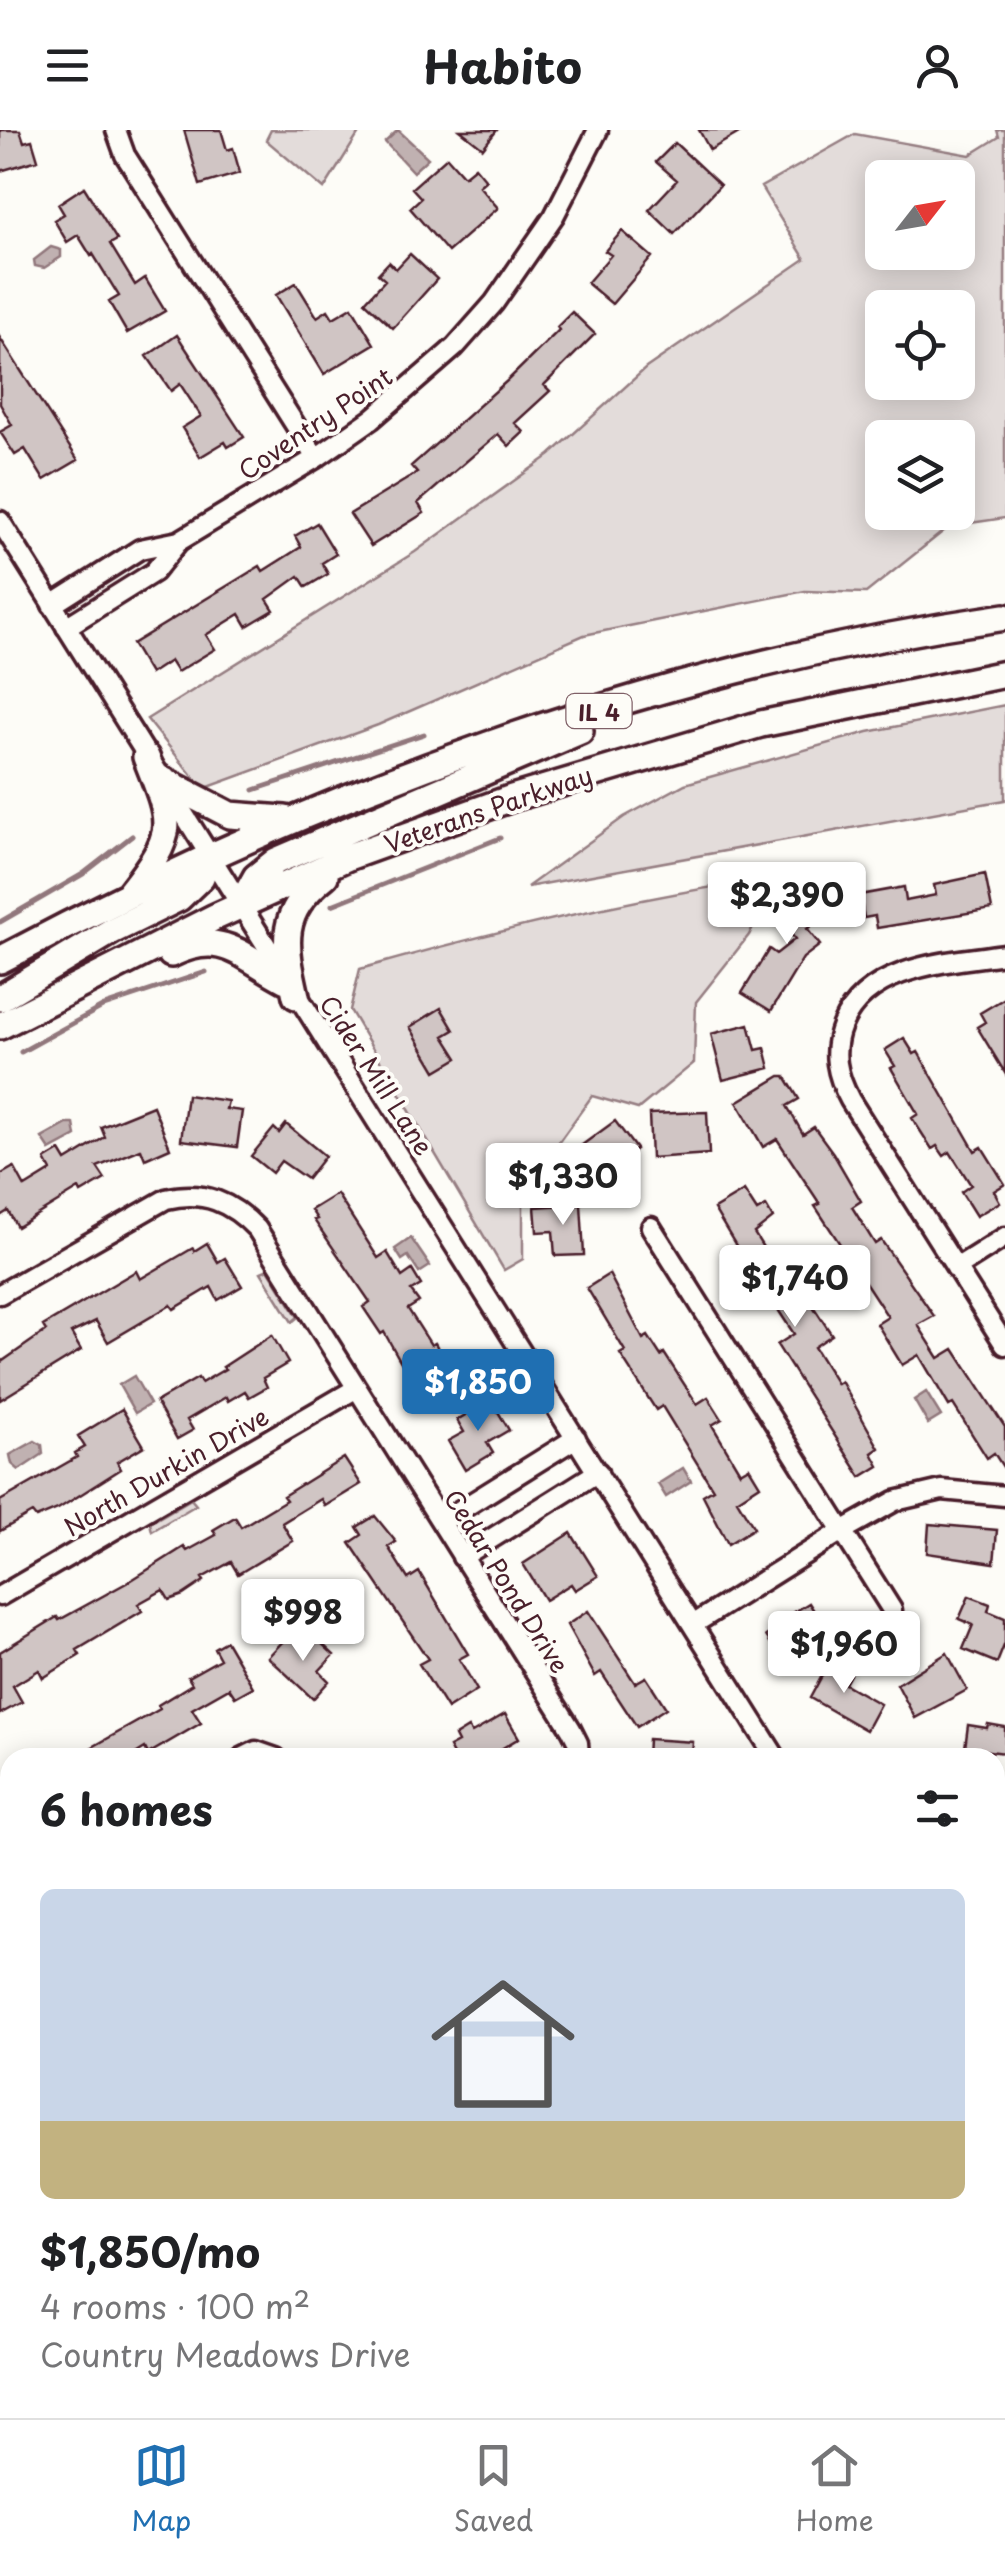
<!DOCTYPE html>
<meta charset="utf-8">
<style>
body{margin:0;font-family:"Playpen Sans",sans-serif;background:#f2f2f2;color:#202124;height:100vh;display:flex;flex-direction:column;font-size:38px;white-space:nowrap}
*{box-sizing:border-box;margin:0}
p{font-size:32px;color:#757577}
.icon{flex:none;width:55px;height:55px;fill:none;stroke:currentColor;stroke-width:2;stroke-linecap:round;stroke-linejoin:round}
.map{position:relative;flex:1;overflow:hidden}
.side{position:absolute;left:0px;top:1618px;width:1005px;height:672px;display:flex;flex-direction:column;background:#fff;border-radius:30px 30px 0 0;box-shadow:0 5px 25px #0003}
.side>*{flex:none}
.needle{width:65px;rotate:59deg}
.buttons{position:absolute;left:865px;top:30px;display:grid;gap:20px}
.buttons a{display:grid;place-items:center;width:110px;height:110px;border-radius:15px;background:#fff;box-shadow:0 5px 25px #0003;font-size:50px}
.price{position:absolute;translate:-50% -85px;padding:0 22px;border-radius:10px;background:#fff;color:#222;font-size:32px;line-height:65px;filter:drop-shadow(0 2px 5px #0008)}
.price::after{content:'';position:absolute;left:50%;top:60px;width:30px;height:22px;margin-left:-15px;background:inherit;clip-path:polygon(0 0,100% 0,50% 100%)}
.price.current{background:#1f6fb2;color:#fff}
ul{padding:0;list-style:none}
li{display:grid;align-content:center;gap:20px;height:530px;padding:0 40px}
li+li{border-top:2px solid #e0e0e0}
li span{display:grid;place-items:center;height:310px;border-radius:15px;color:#555}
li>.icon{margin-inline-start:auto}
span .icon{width:180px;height:180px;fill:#fffc;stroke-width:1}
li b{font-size:42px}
h2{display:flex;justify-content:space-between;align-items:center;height:120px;padding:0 40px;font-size:42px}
header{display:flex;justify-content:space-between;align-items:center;height:130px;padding:0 40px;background:#fff;font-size:45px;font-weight:700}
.tab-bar{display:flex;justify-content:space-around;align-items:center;height:140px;border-top:2px solid #e0e0e0;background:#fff;font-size:28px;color:#757577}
.tab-bar a{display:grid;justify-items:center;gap:5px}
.tab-bar .current{color:#1f6fb2}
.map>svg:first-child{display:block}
</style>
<header><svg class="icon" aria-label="menu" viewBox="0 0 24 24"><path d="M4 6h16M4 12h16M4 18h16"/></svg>Habito<svg class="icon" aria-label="person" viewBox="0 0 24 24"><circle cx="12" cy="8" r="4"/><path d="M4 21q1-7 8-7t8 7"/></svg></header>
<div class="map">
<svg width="1005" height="2288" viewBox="0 0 1005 2288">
<rect width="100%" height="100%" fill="#fdfcf7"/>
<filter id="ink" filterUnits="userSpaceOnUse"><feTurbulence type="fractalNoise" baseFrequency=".01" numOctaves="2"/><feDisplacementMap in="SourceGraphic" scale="20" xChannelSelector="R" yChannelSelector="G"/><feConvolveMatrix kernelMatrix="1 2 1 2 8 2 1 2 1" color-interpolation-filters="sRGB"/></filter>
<g filter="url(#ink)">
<path fill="#e3dcda" stroke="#967e82" stroke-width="2.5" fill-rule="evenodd" d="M271 0H361L324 59 266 10Z
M997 0H1005V388L950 396 866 463 805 461 584 505 378 595 203 659 147 589 415 422 550 325 646 238 805 129 761 57 855 4 970 25 999 7ZM882 48H958V122H882ZM882 178H958V252H882ZM882 308H958V382H882Z
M1005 575V670L527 757 624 687 685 654 868 602Z
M777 747 749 805 696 872 694 933 638 979 592 966 548 1027 523 1074V1129L504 1140 350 880 360 839C497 800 636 767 777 747Z
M268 1139 298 1187 292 1192 261 1142Z
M191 1369 196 1375 152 1401 150 1393Z
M10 2259V2280H136L124 2288H0V2265Z
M184 2280H539L543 2288H188Z"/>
<path fill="#c0b1b1" stroke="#91777b" stroke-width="2.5" d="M398 0 428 28 413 42 385 12Z
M51 117 61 120V127L44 138 35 136 34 130Z
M67 994H74L76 1006 50 1020 42 1008Z
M411 1108 430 1136 419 1143 408 1126 402 1130 395 1119Z
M134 1246 150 1274 135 1283 119 1255Z
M926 1262 941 1286 928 1294 914 1270Z
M35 1311 42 1315 43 1324 19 1340 12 1334 10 1325Z
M683 1338 691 1351 666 1367 658 1354Z
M295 1470 326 1495 316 1507 285 1482Z"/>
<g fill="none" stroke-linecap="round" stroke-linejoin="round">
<path stroke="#91777b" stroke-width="5" d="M254 660 424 604
M332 775 500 708
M0 792 83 744 132 706
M21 922 104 876 206 842"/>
</g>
<path fill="#d0c5c4" stroke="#4a1f2b" stroke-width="2.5" d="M0 0H20L24 12 32 10 38 30 0 41Z
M184 0H221L227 20 233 18 240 43 200 55Z
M460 0H497L483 18Z
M699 0H744L710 20Z
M675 13 720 55 674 104 649 80 677 50 656 32Z
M447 27 464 46 475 37 486 50 479 56 498 78 448 122 410 78 421 68 412 58Z
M84 57 117 110 110 114 135 155 145 148 165 181 127 203 109 172 119 166 93 124 91 126 78 105 67 112 54 90 64 84 58 74Z
M622 101 652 127 612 174 587 153 611 125 605 121Z
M410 124 437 149 393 198 365 172 385 150 378 144 389 132 396 139Z
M296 153 317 187 328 180 333 188 352 177 374 214 324 244 276 165Z
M572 182 595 204 544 255 550 261 515 293 524 302 509 316 498 304 418 373 424 383 371 416 350 384 417 343 411 336 508 250 559 200 557 197Z
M177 205 244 307 228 317 225 312 200 327 182 298 201 286 180 254 171 261 147 226Z
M0 208 78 330 44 350 25 319 15 325 0 302 12 295 0 274Z
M317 393 336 424 322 433 328 444 306 457 299 446 267 469 274 480 247 496 240 484 206 505 215 519 177 542 170 531 150 544 132 514 260 436 263 441 301 417 295 406Z
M985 744 992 779 877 798 875 786 864 788 860 765 904 757 906 771 936 765 934 755Z
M807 755 828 782 807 799 820 815 803 828 771 881 742 863 769 819 776 824 795 809 774 783 782 777 777 770 789 760 794 765Z
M1005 868V943L977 897 985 892 980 883Z
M441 878 454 900 444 906 458 928 436 941 410 897Z
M749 894 756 920 765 918 770 938 723 950 711 904Z
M904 908 914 924 918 922 975 1021 982 1017 1005 1054 994 1061 1000 1072 976 1086 961 1062 971 1055 950 1022 944 1026 937 1016 932 1019 912 988 918 984 891 938 895 936 885 920Z
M780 946H785L799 969 787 976 803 1004 814 997 833 1023 861 1071 852 1077 875 1114 881 1110 934 1186 918 1195 939 1228 954 1219 1005 1297V1340L994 1323 987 1328 953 1274 949 1276 919 1225 902 1235 877 1194 888 1187 815 1076 820 1074 777 1009 763 1017 737 972Z
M187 965 228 971 226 979 242 981 237 1017 181 1010Z
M153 976 170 1018 145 1029 141 1019 97 1037 105 1049 81 1063 79 1059 17 1097 8 1081 0 1086V1045L14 1037 25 1057 51 1041 45 1030 60 1021 66 1031 105 1007 101 997Z
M707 982 709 1024 651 1028 649 984Z
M615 991 636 1019 589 1057 567 1026Z
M286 994 325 1026 307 1049 281 1031 272 1043 251 1026 274 998 279 1003Z
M744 1061 757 1081 766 1076 773 1088 754 1103 796 1170 805 1164 832 1205 814 1217 837 1254 841 1251 879 1318 872 1323 879 1336 861 1347 777 1215 794 1204 771 1169 754 1179 725 1134 741 1124 714 1079Z
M337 1064 378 1128 387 1122 402 1147 412 1140 421 1155 411 1161 419 1172 408 1179 431 1215 435 1213 444 1229 440 1231 454 1254 424 1273 384 1202 381 1204 363 1177 370 1172 314 1090 317 1089 311 1080Z
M581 1074 584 1125 555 1126 553 1101 537 1102 535 1077Z
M207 1113 218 1132 225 1128 242 1156 218 1170 211 1157 174 1179 171 1175 108 1212 96 1191 71 1203 81 1220 0 1270V1233L46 1201 43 1196 136 1141 140 1149 193 1118 194 1121Z
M609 1144 643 1209 648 1206 661 1226 664 1223 697 1274 708 1267 722 1289 712 1295 740 1342 749 1337 760 1355 737 1370 754 1398 728 1414 703 1365 713 1359 662 1276 656 1280 620 1224 625 1221 587 1158Z
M272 1205 288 1233 263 1248 267 1257 249 1267 245 1261 228 1271 226 1267 187 1290 193 1300 177 1309 156 1272 198 1248 201 1253 225 1239 223 1237Z
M491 1270 509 1300 487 1313 493 1323 465 1340 448 1311 464 1302 457 1290Z
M122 1279 144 1316 117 1332 121 1339 58 1379 36 1388 32 1383 0 1401V1371L77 1327 75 1323 85 1317 78 1306Z
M344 1328 361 1354 325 1376 321 1369 282 1393 293 1411 238 1444 231 1432 202 1448 204 1451 183 1465 169 1470 163 1460 138 1474 142 1481 77 1520 80 1525 43 1548 39 1540 13 1556 22 1572 0 1584V1522L57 1487 59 1490 130 1451 184 1417 187 1421 216 1405 213 1400 235 1387 241 1397 286 1370 283 1366Z
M375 1386 396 1412 388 1417 408 1449 419 1442 468 1524 459 1529 477 1560 447 1579 419 1534 428 1529 350 1413 362 1405 357 1397Z
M929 1394 997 1400 994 1433 927 1423Z
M571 1403 598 1446 575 1460 571 1454 545 1470 523 1434Z
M969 1466 990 1474 988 1481 1005 1488V1513L997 1533 963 1519 973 1495 959 1489Z
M809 1473 825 1498V1504L782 1531 766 1506 794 1488 791 1484Z
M588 1481 635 1553 646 1547 666 1578 637 1597 601 1542 595 1546 567 1495Z
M290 1504 308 1521 318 1510 334 1525 319 1541 329 1551 313 1569 268 1527Z
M226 1511 253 1557 235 1567 229 1558 192 1579 201 1593 148 1624 145 1618 129 1628H73L160 1579 158 1575 192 1554 188 1547 220 1529 214 1518Z
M947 1523 967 1560 915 1588 897 1554Z
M831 1529 852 1541 845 1554 880 1574 866 1600 810 1568Z
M505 1584 519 1608 486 1628H455L449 1617 458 1612 455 1606 468 1598 472 1603Z
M988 1594 1005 1597V1623L965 1618 968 1595 987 1598Z
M648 1609 693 1612 692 1628H647Z"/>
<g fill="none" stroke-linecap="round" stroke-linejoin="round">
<defs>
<path id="minor" d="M116 0 125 25 316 328
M0 391 776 1628
M52 475 140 419 179 411
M66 497 154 442 179 411 316 328 372 289 455 217 494 173 554 86 598 0
M1005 824C948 832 867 835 842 895 831 922 837 946 850 970L1005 1215
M651 1097 892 1480
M956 1138 1005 1107
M0 1164 166 1069C204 1060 231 1072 257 1099L571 1599 578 1613 579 1625
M441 1392 576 1308
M462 1427 598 1342
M0 1466 357 1258
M694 1494 842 1401 895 1371 942 1360 1005 1366
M242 1628 256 1621 276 1628
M995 1674 1005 1676
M0 1768 10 1762
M995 1951 1005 1955
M0 2170 10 2164
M701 2280 705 2288"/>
<path id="highway" d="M161 649 230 685 285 689
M130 762C177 702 173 695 146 627
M240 776 256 747 276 731 580 601
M171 824C224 799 240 826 286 850
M0 830C312 664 654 537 1005 487
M296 866C284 813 278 783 325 746
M0 868 112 801 179 768 201 747 209 726
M0 896 215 787 348 727 512 668 761 594 1005 544"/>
</defs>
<use href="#minor" stroke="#4a1f2b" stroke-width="25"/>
<use href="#highway" stroke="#4a1f2b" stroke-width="32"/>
<use href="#minor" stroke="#fdfcf7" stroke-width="18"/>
<use href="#highway" stroke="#fdfcf7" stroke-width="25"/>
</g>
</g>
<g text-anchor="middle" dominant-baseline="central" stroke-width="8" stroke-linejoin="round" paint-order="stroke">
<rect fill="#fdfcf7" stroke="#806168" stroke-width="2.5" x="566.5" y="564" width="65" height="34" rx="8"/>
<g font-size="22" font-weight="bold" fill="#4a1f2b">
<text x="599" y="581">IL 4</text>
</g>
<g font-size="25" fill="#4a1f2b" stroke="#fdfcf7">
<text transform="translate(315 293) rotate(-34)">Coventry Point</text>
<text transform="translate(488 679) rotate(-19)">Veterans Parkway</text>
<text transform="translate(377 945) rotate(57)">Cider Mill Lane</text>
<text transform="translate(166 1341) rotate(-30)">North Durkin Drive</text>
<text transform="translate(507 1451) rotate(58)">Cedar Pond Drive</text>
</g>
</g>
</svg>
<div class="buttons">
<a><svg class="needle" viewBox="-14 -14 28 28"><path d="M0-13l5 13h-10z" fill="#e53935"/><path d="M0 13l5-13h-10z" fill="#757577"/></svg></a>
<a><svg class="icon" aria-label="locate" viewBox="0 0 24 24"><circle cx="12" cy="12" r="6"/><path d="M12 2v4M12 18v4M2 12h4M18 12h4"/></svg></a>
<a><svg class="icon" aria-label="layers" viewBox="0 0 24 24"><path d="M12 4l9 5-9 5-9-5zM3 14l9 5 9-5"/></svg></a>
</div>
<b class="price" style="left:787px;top:817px">$2,390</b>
<b class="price" style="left:563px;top:1098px">$1,330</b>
<b class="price" style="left:795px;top:1200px">$1,740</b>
<b class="price current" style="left:478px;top:1304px">$1,850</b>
<b class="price" style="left:303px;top:1534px">$998</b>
<b class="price" style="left:844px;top:1566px">$1,960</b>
<section class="side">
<h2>6 homes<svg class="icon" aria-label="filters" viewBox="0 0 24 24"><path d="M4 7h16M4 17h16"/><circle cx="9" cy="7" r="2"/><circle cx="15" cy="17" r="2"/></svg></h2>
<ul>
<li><span style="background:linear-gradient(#c9d6e8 75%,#c2b280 0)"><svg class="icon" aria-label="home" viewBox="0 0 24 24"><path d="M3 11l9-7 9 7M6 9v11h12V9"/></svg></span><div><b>$1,850/mo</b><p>4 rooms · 100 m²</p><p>Country Meadows Drive</p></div></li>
</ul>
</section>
</div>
<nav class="tab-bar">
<a class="current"><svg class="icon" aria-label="map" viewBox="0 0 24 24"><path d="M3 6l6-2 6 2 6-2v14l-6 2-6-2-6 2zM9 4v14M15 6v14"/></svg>Map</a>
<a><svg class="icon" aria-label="saved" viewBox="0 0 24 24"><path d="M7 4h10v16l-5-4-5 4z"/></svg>Saved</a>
<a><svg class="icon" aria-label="home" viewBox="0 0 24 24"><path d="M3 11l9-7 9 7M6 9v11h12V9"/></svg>Home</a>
</nav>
